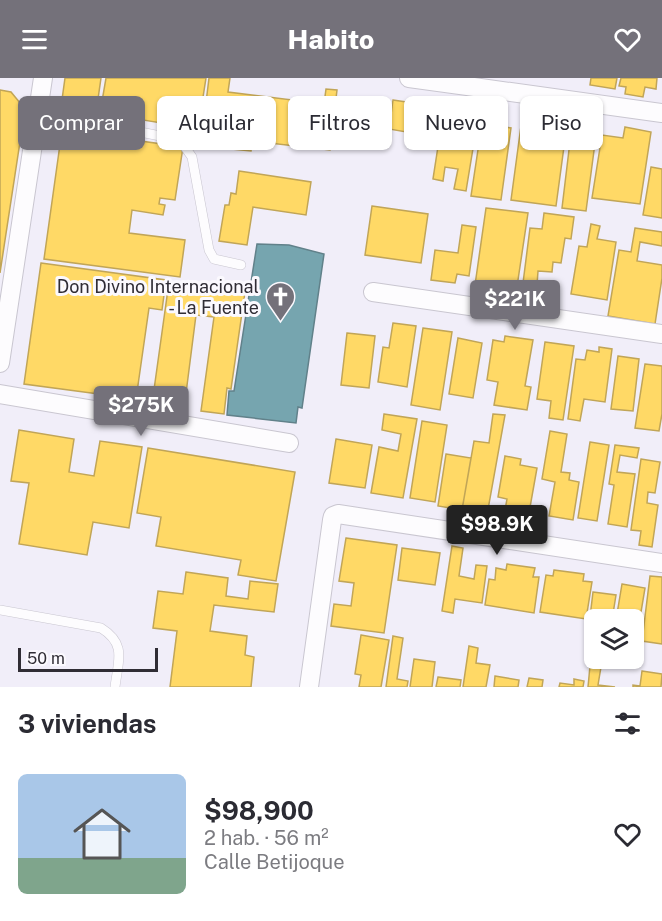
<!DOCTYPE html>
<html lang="es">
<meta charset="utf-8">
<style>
body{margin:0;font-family:"Public Sans",sans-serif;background:#f2f2f3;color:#2b2b33;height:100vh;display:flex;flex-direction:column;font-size:22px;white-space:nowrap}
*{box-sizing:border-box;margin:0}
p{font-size:20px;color:#7c7c81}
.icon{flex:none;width:33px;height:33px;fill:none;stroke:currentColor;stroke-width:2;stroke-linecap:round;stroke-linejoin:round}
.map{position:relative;height:609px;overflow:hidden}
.sheet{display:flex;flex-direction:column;background:#fff;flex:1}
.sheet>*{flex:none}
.top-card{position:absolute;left:18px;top:18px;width:627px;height:54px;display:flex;gap:12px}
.buttons{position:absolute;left:584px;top:531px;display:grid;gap:12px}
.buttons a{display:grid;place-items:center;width:60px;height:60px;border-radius:9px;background:#fff;box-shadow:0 2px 4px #0004;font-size:30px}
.scale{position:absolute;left:18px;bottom:15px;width:140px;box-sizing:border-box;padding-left:6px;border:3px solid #302d35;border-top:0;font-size:16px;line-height:21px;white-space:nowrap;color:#302d35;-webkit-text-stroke:4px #fbf9fe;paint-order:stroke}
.price{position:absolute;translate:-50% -51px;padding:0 14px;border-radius:6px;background:#74717a;color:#fff;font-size:20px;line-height:39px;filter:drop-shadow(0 2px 3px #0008)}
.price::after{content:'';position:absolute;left:50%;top:36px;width:18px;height:14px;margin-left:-9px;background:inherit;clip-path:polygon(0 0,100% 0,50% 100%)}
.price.current{background:#222;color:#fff}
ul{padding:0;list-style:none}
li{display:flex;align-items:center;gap:18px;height:150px;padding:0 18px}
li+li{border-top:2px solid #e1e1e2}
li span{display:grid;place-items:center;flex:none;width:168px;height:120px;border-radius:9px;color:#555}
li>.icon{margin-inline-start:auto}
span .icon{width:72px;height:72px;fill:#fffc;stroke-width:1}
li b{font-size:26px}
h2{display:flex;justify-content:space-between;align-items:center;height:72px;padding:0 18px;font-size:26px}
.tag{padding:0 21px;border-radius:9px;background:#fff;box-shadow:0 2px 4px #0004;font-size:21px;line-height:54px}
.tag.current{background:#74717a;color:#fff}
header{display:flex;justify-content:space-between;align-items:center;height:78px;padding:0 18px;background:#74717a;color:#fff;font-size:27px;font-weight:800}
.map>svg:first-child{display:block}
</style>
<header><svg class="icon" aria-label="menu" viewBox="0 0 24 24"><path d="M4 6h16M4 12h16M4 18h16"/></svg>Habito<svg class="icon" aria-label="heart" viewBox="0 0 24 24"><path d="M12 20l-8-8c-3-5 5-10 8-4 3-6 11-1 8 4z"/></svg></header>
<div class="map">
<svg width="662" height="609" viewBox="0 0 662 609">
<rect width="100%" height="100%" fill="#f1eef9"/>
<path fill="#ffd966" stroke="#c1a557" stroke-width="1.5" d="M65 0H101L96 35 61 29Z
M106 0H206L198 51 100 35Z
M209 0H230L228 14 324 26 326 11 337 12 330 72 252 63 251 73 232 71 234 59 219 58 218 68 201 66Z
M591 0H617L615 11 590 7Z
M621 0H657L656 11 645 9 643 19 625 16 626 9 619 8Z
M0 12 11 14 25 31 0 195Z
M393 22 433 28 429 58 389 51Z
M484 32 500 34 498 48 511 50 501 122 471 118Z
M523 33 568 39 556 128 511 122Z
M450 36 466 38V44L477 46 466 113 454 111 458 91 445 89 443 103 433 101 439 62 446 63Z
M572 47 597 50 586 133 562 130Z
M625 49 651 54 640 126 592 120 602 57 623 60Z
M62 52 183 69 175 122 160 120 159 126 165 127 163 137 132 132 129 155 185 162 180 199 44 181Z
M651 89 662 91V140L643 137Z
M239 93 311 104 306 137 253 129 247 167 219 163 225 127H229L231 115 236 116Z
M372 128 428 136 421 185 365 177Z
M486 130 528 135 515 222 486 218 488 209 475 207Z
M544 135 574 139 571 161 565 160 561 185 553 184 552 194 538 193 537 207 523 205 530 150 542 151Z
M591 146 600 148 597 161 616 164 607 222 571 216 579 168 587 169Z
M462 147 476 149 469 198 457 196 455 205 431 202 435 172 458 175Z
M635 150 662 154V168L640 164 637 183 662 187V200L655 246 608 238 619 172 631 174Z
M41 185 166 202 162 232 149 230 136 321 24 306Z
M169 204 245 214 231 311 227 310 224 336 201 333 214 239 196 237 184 331 152 326Z
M393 245 416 248 407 309 378 304 383 269 389 270Z
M423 250 452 254 440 332 411 327Z
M347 255 375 258 369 310 341 307Z
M505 258 533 262 525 308 531 309 527 332 494 327 498 304 487 302 493 262 504 264Z
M458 260 482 265 473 320 449 316Z
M545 264 574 268 563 342 549 340 551 323 537 321Z
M599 269 612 271 605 324 584 321 580 343 568 341 576 281 585 282 587 272 599 274Z
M618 278 639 281 633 333 611 331Z
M645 286 662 288V336L659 353 635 350Z
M384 336 417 341 403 420 371 415 379 369 398 373 401 356 382 352Z
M493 336 505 337 487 437 462 432 474 363 489 365Z
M422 343 447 347 435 424 410 420Z
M19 352 74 361 69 394 94 398 100 363 142 369 129 450 93 444 87 477 19 466 29 405 11 403Z
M550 353 567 356 561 394 570 395 569 402 579 404 573 442 549 438 555 404 542 401Z
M336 361 372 367 365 410 329 405Z
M590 364 609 367 597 443 578 440Z
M615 367 639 370 637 380 620 377 617 394 635 396 627 449 608 446 614 407 609 406Z
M148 370 295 394 276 503 238 497 241 482 156 468 161 439 137 435Z
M446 376 471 380 462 432 438 428Z
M505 378 521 381 520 387 537 390 529 435 505 432 507 421 498 419Z
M641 381 660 384 655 415 648 414 647 425 658 427 652 469 639 467 641 453 631 452Z
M346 460 397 467 384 555 331 548 334 526 351 528 354 505 339 503Z
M452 468 463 470 459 498 474 501 476 487 487 488 482 525 455 521 453 535 442 533Z
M402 470 440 475 435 507 398 502Z
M507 486 535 490 533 499H539L534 535 485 527 489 501 495 502 496 490 506 492Z
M554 492 584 496 583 503 592 504 586 541 540 534 546 497 553 498Z
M186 494 228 500 226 518 248 521 250 503 278 506 274 534 214 527 210 553 247 558 245 577 254 579 251 609H170L177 553 153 550 158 513 183 516Z
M650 498 662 499V566L642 563Z
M622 506 645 510 637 558 633 557V542H616Z
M593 514 616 517 612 542H594V556H588Z
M361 557 389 562 381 609H359L361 597 355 596Z
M393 558 403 560 397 601 408 603 407 609H386Z
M469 568 478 570 476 585 490 587 486 609H463Z
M414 581 435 584 432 609H410Z
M590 588 601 589 598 607 615 609H588Z
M642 593 662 596 661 609H633V607L640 608Z
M495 598 519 602 518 609H494Z
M438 599 461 602 460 609H436Z
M529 600 543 602 542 609H527Z
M574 601 584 603 583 609H559L560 605 574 607Z"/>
<path fill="#76a5af" stroke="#61818a" stroke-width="1.5" d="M257 166 289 167 324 176 302 330 298 329 296 345 227 337 229 313H234Z"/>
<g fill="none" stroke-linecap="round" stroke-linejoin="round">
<defs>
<path id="lane" d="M37 35 61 38 180 62 192 79 209 172 214 181 241 187
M0 532 101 550C127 566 118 583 115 609"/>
<path id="street" d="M409 0 662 35
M373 214 662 256
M0 285 43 0
M0 316 289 365
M309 609 332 442 333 438 338 436 662 485"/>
</defs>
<use href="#lane" stroke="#c9c6d0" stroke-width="10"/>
<use href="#street" stroke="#c9c6d0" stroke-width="20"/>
<use href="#lane" stroke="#fdfcfe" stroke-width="9"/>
<use href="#street" stroke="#fdfcfe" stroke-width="18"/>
</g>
<defs>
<symbol id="church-pin" viewBox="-11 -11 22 30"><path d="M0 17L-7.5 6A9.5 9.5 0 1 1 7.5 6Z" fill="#74717a" stroke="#fbf9fe"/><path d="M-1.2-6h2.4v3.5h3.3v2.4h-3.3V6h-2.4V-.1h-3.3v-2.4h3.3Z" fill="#fff"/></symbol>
</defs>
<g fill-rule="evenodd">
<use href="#church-pin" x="264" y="202" width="33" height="45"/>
</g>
<g text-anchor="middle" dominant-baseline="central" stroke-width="6" stroke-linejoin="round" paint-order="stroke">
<g font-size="18" fill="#302d35" stroke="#fbf9fe" text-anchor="end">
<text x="259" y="208">Don Divino Internacional<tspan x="259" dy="21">- La Fuente</tspan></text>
</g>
</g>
</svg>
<div class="buttons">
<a><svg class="icon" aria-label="layers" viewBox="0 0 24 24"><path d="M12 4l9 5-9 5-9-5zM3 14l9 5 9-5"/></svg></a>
</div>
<div class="scale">50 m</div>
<b class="price" style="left:515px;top:253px">$221K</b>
<b class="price" style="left:141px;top:359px">$275K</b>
<b class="price current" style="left:497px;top:478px">$98.9K</b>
<div class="top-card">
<a class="tag current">Comprar</a>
<a class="tag">Alquilar</a>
<a class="tag">Filtros</a>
<a class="tag">Nuevo</a>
<a class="tag">Piso</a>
</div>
</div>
<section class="sheet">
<h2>3 viviendas<svg class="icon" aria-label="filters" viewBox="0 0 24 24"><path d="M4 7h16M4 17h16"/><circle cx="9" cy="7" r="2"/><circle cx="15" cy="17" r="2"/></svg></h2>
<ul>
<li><span style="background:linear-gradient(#a9c7e8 70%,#7fa58c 0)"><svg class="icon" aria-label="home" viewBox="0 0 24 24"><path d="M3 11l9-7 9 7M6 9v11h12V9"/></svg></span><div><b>$98,900</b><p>2 hab. · 56 m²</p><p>Calle Betijoque</p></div><svg class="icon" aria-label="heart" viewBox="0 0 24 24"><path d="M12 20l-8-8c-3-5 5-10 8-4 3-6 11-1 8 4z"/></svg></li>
</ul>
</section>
